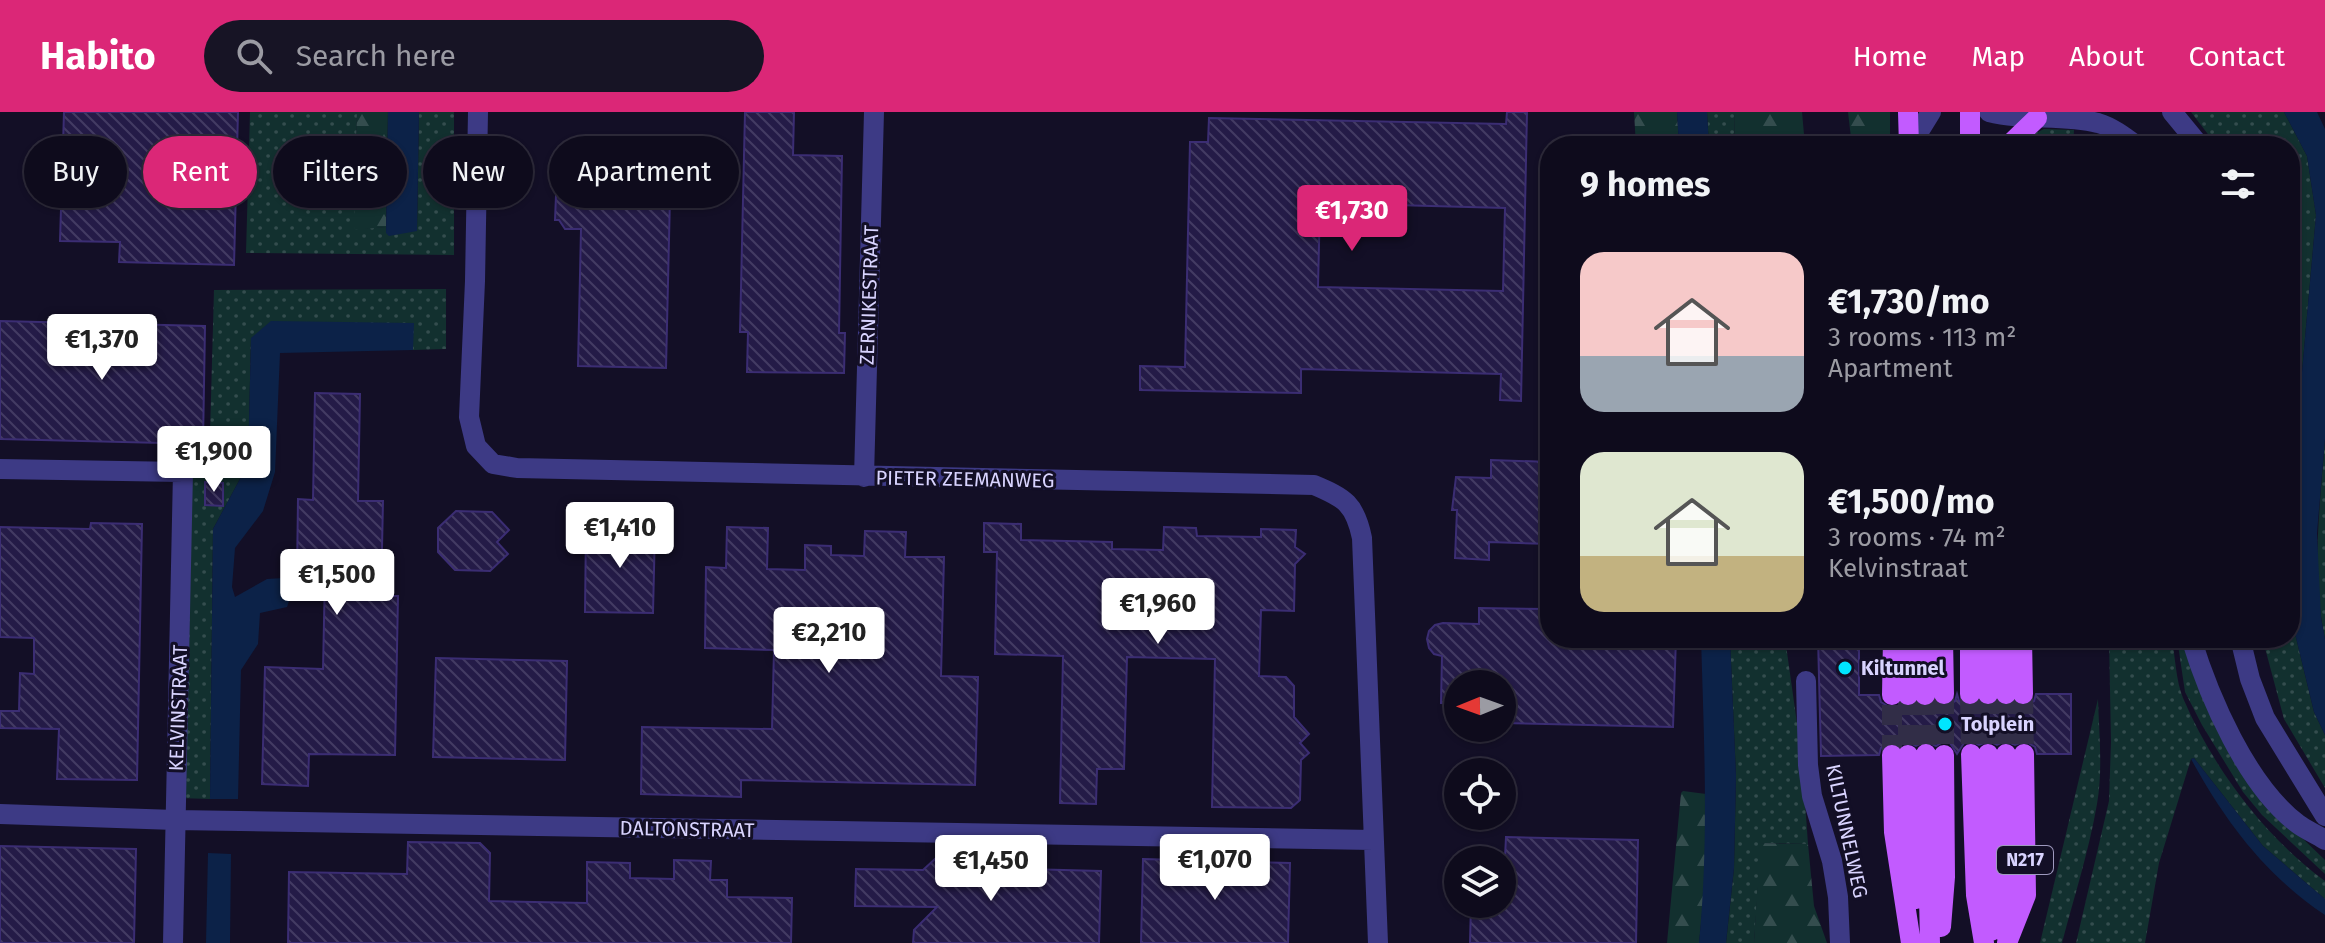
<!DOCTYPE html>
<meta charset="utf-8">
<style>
body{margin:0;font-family:"Fira Sans",sans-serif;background:#171425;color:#f1f3f6;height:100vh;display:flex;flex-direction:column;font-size:30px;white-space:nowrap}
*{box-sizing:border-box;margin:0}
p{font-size:26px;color:#9b9ba3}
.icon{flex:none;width:44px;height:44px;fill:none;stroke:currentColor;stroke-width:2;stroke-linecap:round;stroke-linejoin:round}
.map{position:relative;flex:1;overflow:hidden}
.panel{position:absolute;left:1540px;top:24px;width:760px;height:512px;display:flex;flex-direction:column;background:#0e0b1c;border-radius:32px;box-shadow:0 2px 6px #0004,0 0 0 2px #2e2b3b}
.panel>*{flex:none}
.banner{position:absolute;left:24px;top:24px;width:760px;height:72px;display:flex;gap:16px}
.needle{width:52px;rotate:269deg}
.buttons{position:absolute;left:1444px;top:558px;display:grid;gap:16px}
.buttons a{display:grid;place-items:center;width:72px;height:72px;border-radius:50%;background:#0e0b1c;box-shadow:0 2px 6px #0004,0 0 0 2px #2e2b3b;font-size:40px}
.price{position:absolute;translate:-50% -68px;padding:0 18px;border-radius:8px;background:#fff;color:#222;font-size:26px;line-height:52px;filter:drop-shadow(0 2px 4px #0008)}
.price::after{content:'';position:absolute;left:50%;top:48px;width:24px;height:18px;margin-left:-12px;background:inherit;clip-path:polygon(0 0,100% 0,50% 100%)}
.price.current{background:#db2777;color:#fff}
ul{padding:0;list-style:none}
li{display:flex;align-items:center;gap:24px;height:200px;padding:0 40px}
li span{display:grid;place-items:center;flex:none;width:224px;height:160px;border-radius:24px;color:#555}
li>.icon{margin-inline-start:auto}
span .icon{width:96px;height:96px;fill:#fffc;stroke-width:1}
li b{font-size:34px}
h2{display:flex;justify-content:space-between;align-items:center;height:96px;padding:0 40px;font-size:34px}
.chip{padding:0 28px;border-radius:36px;background:#0e0b1c;box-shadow:0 2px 6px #0004,0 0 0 2px #2e2b3b;font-size:28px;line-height:72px}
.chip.current{background:#db2777;color:#fff}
header{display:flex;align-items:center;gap:48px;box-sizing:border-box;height:112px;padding:0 40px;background:#db2777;color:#fff}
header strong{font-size:38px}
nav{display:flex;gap:44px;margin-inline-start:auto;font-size:28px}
.search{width:560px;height:72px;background:#171425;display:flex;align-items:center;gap:20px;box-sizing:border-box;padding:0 28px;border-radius:44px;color:#9b9ba3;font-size:30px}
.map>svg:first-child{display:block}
</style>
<header>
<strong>Habito</strong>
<div class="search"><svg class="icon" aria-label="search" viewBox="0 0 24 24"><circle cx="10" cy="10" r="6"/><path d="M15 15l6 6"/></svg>Search here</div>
<nav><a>Home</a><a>Map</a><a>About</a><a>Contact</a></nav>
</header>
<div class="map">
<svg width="2325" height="831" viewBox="0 0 2325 831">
<defs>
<pattern id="grass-dots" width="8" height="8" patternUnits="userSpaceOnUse" patternTransform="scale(2)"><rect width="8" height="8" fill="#12302f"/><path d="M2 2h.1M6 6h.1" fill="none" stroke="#344d4e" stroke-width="1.8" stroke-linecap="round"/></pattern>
<pattern id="forest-firs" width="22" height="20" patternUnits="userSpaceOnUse" patternTransform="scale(2)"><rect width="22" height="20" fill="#12302f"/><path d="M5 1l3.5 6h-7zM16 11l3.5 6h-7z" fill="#344d4e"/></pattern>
<pattern id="building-back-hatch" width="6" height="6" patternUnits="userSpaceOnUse" patternTransform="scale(2)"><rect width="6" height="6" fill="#241b47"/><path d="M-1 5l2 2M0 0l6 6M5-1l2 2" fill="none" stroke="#433b63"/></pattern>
</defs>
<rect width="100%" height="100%" fill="#130f26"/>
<path fill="url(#grass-dots)" d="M250 0H357L355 117 386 115V121L417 118 419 0H454V143L246 141Z
M1707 0H1734L1735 34H1709Z
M2191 0H2284L2307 44 2316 103 2290 394V34H2217Z
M2044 17 2074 18 2073 34H2019L2028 25Z
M446 177V237L413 238V211L251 226 248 352 213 417 210 687 178 686 190 358 209 357 214 178Z
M2325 327V527C2311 461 2320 393 2325 327Z
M2290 465 2292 509 2314 600 2325 623V676L2284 607 2265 536 2263 526H2290Z
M1730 526H1785L1802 647 1808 732 1761 731 1754 831H1726L1734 756 1736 664Z
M2109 526H2172C2175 545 2176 569 2183 586 2213 656 2264 724 2325 769V787L2263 734 2194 646 2191 647 2159 751 2145 831H2076L2109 689 2111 630Z
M2177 526H2183L2274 699 2325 748V762L2262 703 2243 680 2202 613 2185 580Z
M2098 587C2099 621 2103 658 2097 692 2089 739 2074 785 2062 831H2040Z"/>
<path fill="url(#forest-firs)" d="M357 0H388L386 115 354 118Z
M1634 0H1677L1679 34H1636Z
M1734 0H1802L1805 34H1735Z
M1848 0H1890V32L1852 34Z
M1683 679 1706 682 1705 771 1699 831H1667L1681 681Z
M1760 731 1808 732 1814 794 1827 831H1754Z"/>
<path fill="#0c2248" d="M388 0H419L417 119 389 124 386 121Z
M1677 0H1707L1709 34H1679Z
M2284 0H2317L2325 17V327L2317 421 2321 506 2325 527V623L2314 600 2292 509 2290 465V394L2316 103 2307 44Z
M271 209 414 211 413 238 280 241 275 360 263 399 235 436 232 475 235 485 267 467 284 466 292 480 287 495 260 501 258 532 241 558 238 687H210L213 417 248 352 251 226Z
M1701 526H1730L1736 664 1734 756 1726 831H1699C1709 729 1704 628 1701 526Z
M2194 646 2263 734 2325 787V803C2265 763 2225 709 2191 647Z
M208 741 231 742 230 831H206Z"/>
<path fill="url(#building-back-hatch)" stroke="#3b2d73" stroke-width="2" fill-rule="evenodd" d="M64 0H238L234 153 119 150 120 130 60 129Z
M745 0H794L793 43 842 44 839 221H845L844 261 747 260 748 220H740Z
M1507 0H1527L1521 289 1500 288 1501 262 1301 257V281L1140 278V254L1185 255 1190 30H1208L1209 6 1506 12ZM1320 91 1505 96 1503 179 1318 175Z
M583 40 671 42 666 256 578 254 581 117H565L559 108H555L557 59 582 60Z
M0 209 205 214 203 332 0 327Z
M315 281 360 282 358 389H383L381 484H398L395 643 309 642 308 674 262 672 265 555 323 557 325 462H297L298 387 313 388Z
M1491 348 1550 350V432L1489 430V448L1455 446 1457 398H1452L1456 365 1491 366Z
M205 370 223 371V394L205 393Z
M456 399 492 400 509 418 497 430 508 442 490 459 455 458 438 440V416Z
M91 411 142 412 137 668 57 667 59 617 0 616V599H19L20 561 34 562V526L0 525V415L90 417Z
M984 411 1021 412V428L1112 430V437L1163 438 1164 415 1196 416 1197 424 1261 425V417L1296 418 1295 435 1305 442 1295 452 1294 499 1261 498 1259 564 1286 565 1294 574V605L1309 622 1300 631 1309 641 1301 648 1300 688 1291 696 1212 695 1215 547 1127 545 1124 657H1097L1096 692 1060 691 1063 544 995 542 997 440H984Z
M586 415 655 416 653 501 585 500Z
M727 415 768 416 767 457 805 458V433L831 434V443L864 444 865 419 906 420 905 445H944L941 564 978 565 975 673 741 668V685L641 682 642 615 772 617 774 538 705 536 706 455 726 456Z
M1479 496 1550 497V526H1676L1673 615 1502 611V572H1458V592L1441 591 1442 544 1434 542 1429 536 1427 527 1429 519 1435 513 1443 511 1479 512Z
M1818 526H1859V583H1879L1881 590 1891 596 1900 593 1909 596 1916 592 1926 596 1935 591 1945 595 1955 589 1957 582 1959 589 1969 595 1979 591 1987 595 1997 591 2006 595 2015 591 2024 595 2034 589 2036 582H2071V642H2037L2035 635 2025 629 2015 633 2005 629 1997 633 1989 629 1979 633 1971 629 1964 631 1957 642 1950 631 1943 630 1936 634 1926 629 1916 634 1908 630 1900 633 1891 630 1881 636 1879 643 1821 644Z
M436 546 567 549 565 648 433 645Z
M1506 725 1638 728 1636 831H1470L1471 792H1502V745H1505Z
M408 730 480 731 490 741 489 789 587 791V750L630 751V766L674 767V748L711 749 710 768H727V785L792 786 791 831H288L289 760 407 762Z
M0 734 136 737 134 831H0Z
M935 747 943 755 1101 759 1099 831H913L914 818 937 795 855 794 856 757 923 758Z
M1143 747 1290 751 1288 831H1141Z"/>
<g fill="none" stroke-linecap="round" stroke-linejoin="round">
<path stroke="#312d47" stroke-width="20" stroke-dasharray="20 10" stroke-linecap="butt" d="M1944 582V643
M1970 582 1971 642
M1988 582V642
M2006 582V642
M2023 582 2024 642
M1908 583V643
M1925 583 1926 642
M1892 643V583"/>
<path stroke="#3d3a85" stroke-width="20" d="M478 0 475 169 469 305 476 334 493 352 517 356 1314 373C1345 386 1355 392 1362 426L1378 831
M1989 0C2024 9 2063 2 2098 11 2112 15 2125 25 2137 34
M2172 0 2200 34
M1910 34 1931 0
M0 357 183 360 173 831
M864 365 874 0
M2191 526C2209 585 2247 674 2298 712 2306 718 2316 722 2325 728
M2240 526 2250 567 2265 606 2325 704
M1806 569 1808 653 1812 684 1832 749 1838 785 1840 831
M0 702 175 708 1373 728"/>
<path stroke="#c25bff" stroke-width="20" d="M1908 0 1909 34
M1970 0V34
M2008 34 2037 6
M1907 526 1908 583
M1925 526V583
M1943 526 1944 582
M1970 526V582
M1987 526 1988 582
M2004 526 2006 582
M2022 526 2023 582
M1892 583 1893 526
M1926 642 1930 831
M1971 642 1976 783 1984 831
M1988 642 1991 819
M1892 643 1894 720 1911 831
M1908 643 1910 719 1916 787
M1941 815 1945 765 1944 643
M2002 819 2010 782 2006 642
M2007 831 2026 783 2024 642"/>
</g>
<g fill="#00e5ff" stroke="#130f26" stroke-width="3">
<circle cx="1845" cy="556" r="8"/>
<circle cx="1945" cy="612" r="8"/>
</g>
<g text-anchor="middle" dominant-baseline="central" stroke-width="6" stroke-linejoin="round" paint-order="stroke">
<rect fill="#130f26" stroke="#9e99be" stroke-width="2" x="1997" y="734" width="56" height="28" rx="6"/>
<g font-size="18" font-weight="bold" fill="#d9d4ff">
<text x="2025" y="748">N217</text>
</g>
<g font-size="20" fill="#d9d4ff" stroke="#130f26">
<text transform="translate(869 183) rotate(-88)">ZERNIKESTRAAT</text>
<text transform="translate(965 367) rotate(1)">PIETER ZEEMANWEG</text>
<text transform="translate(178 596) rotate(-88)">KELVINSTRAAT</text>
<text transform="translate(687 717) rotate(1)">DALTONSTRAAT</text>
<text transform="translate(1847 719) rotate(78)">KILTUNNELWEG</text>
</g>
<g font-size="20" font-weight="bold" fill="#d9d4ff" stroke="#130f26" text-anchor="start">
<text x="1861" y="556">Kiltunnel</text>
<text x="1961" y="612">Tolplein</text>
</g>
</g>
</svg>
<div class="buttons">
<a><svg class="needle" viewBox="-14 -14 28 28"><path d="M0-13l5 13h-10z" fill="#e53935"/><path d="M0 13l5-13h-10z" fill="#9b9ba3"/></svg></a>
<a><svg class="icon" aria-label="locate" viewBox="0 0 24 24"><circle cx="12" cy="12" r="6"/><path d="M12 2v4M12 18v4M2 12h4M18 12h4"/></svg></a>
<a><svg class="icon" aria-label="layers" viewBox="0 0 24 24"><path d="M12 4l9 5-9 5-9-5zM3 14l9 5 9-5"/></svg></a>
</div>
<b class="price current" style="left:1352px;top:141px">€1,730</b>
<b class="price" style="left:102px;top:270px">€1,370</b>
<b class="price" style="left:214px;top:382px">€1,900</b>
<b class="price" style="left:620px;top:458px">€1,410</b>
<b class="price" style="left:337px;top:505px">€1,500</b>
<b class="price" style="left:1158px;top:534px">€1,960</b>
<b class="price" style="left:829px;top:563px">€2,210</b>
<b class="price" style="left:1215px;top:790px">€1,070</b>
<b class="price" style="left:991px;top:791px">€1,450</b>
<div class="banner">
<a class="chip">Buy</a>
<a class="chip current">Rent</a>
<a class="chip">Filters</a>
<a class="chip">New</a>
<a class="chip">Apartment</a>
</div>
<section class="panel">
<h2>9 homes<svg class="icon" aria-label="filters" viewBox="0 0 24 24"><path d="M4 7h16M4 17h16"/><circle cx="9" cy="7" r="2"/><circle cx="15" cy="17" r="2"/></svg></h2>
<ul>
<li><span style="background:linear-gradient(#f6c9c9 65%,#9aa5b1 0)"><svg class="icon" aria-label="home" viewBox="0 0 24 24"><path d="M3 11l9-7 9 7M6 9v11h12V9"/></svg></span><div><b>€1,730/mo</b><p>3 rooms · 113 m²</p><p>Apartment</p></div></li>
<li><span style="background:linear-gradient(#dfe7d0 65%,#c2b280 0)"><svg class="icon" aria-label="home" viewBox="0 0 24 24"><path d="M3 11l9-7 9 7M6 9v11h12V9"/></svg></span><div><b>€1,500/mo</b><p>3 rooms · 74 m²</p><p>Kelvinstraat</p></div></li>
</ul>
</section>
</div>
